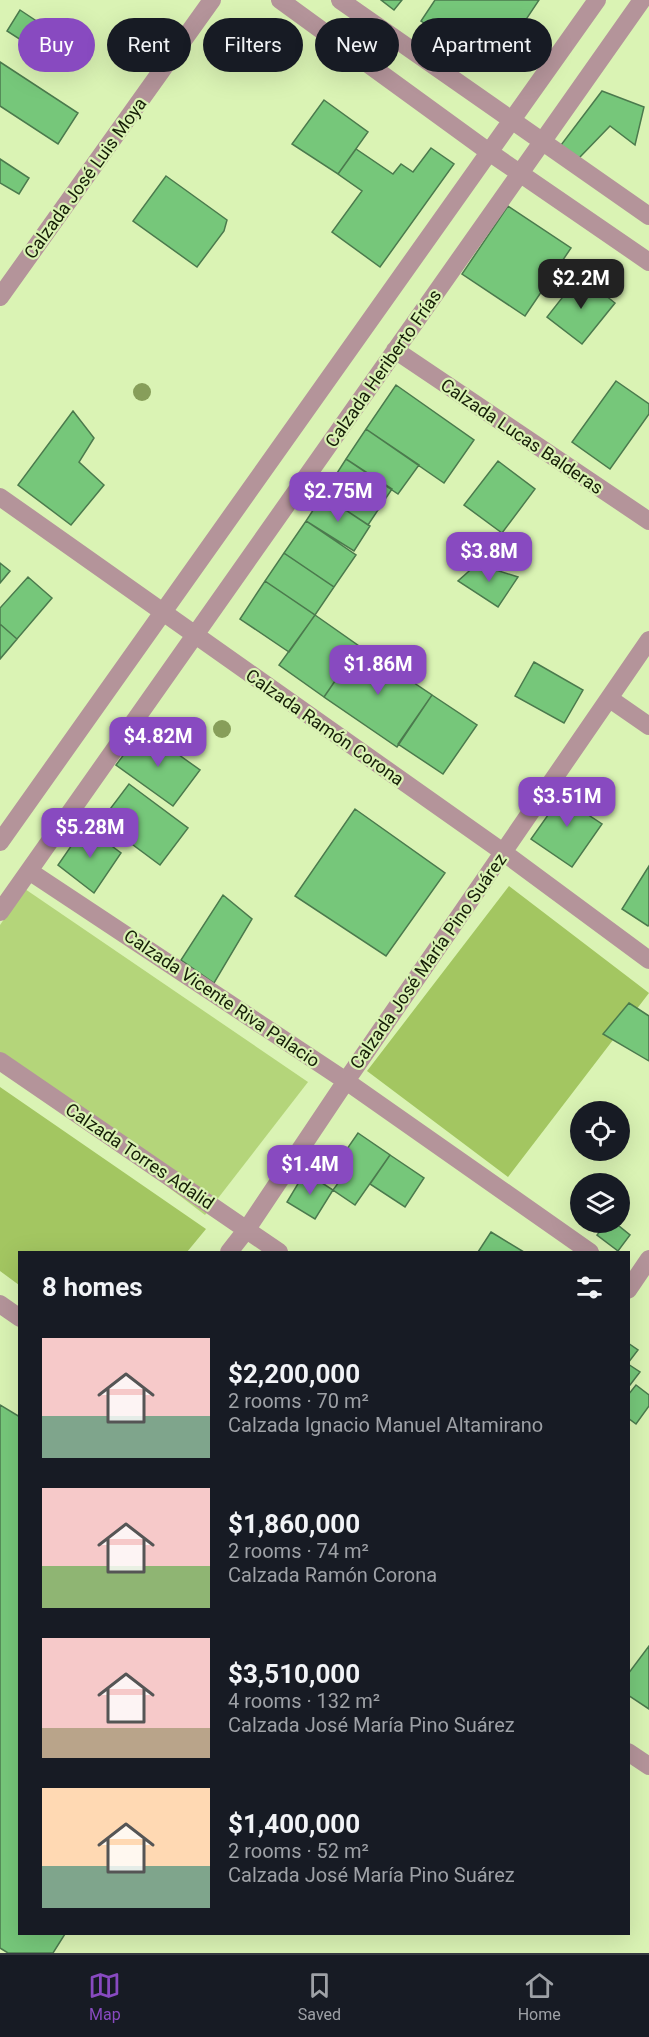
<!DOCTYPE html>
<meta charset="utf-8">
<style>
body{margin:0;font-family:Roboto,sans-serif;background:#20242c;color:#f1f3f6;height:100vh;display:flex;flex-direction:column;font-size:22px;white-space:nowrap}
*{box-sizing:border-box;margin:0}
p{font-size:20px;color:#9ea1a6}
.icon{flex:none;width:33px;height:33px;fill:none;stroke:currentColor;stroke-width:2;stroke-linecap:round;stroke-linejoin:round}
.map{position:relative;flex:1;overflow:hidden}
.sheet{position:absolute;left:18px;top:1251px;width:612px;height:684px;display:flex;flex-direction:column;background:#171b24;border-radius:0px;box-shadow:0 6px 24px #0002}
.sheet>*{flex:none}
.banner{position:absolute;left:18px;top:18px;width:614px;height:54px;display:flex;gap:12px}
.buttons{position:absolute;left:570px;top:1101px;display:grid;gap:12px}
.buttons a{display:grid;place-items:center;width:60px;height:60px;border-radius:50%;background:#171b24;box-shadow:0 6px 24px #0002;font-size:30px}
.price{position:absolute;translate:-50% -51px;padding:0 14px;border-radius:12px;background:#884ac0;color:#fff;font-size:20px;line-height:39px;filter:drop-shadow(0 2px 3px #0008)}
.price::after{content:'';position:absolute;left:50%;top:36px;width:18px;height:14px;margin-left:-9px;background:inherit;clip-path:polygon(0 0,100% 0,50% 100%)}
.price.on{background:#222;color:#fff}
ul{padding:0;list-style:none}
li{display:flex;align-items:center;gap:18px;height:150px;padding:0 24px}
li span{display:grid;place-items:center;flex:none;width:168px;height:120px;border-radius:0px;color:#555}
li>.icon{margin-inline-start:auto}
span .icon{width:72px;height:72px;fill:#fffc;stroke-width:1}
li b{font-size:26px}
h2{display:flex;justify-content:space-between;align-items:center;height:72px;padding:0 24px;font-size:26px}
.tag{padding:0 21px;border-radius:27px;background:#171b24;box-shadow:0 6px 24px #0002;font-size:21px;line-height:54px}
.tag.on{background:#884ac0;color:#fff}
.tabs{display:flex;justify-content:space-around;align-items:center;height:84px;border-top:2px solid #363941;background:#171b24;font-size:16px;color:#9ea1a6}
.tabs a{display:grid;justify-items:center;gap:3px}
.tabs .on{color:#884ac0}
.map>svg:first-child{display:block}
</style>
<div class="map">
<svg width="649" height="1953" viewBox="0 0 649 1953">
<rect width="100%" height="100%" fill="#daf3b4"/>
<path fill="#b4d57a" d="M25 889 308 1082 205 1215 0 1059V925Z"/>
<path fill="#a3c661" d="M509 886 649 993 508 1177 367 1071Z
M0 1087 206 1229 187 1252H20L19 1285 0 1271Z"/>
<path fill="#76c77a" stroke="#4b7a4d" stroke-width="1.5" d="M381 0H402L394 10Z
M435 0H539L493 69 421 21Z
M20 10 65 40 52 60 7 31Z
M0 62 78 113 58 144 0 106Z
M602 91 644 107 635 145 610 126 579 158 561 145Z
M324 100 368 132 338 174 292 144Z
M431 148 454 164 380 267 332 232 362 191 338 174 356 149 393 174 401 164 413 172Z
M0 159 29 178 19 194 0 183Z
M166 176 227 220 224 231 197 267 133 221Z
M508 206 571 248 525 316 462 274Z
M580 275 615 303 582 344 547 317Z
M616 381 649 404V414L610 469 572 442Z
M396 385 474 440 444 483 366 429Z
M73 411 94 438 79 462 104 485 71 525 18 485Z
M366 429 419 465 398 494 346 459Z
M346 459 392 489 368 525 323 495Z
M498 461 535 489 502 533 464 505Z
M323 495 370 526 354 551 306 521Z
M306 521 356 555 334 587 284 553Z
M284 553 334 587 315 615 265 581Z
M0 563 10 571 0 583Z
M477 564 518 577 498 607 458 581Z
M28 577 52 598 17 639 0 624V608Z
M265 581 315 615 289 652 240 619Z
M315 615 359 646 324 697 279 665Z
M0 624 17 639 0 659Z
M359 646 432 695 397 747 324 697Z
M534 662 583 690 564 723 515 696Z
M432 695 477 725 443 774 398 744Z
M143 729 200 770 173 806 116 765Z
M129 784 188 828 160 865 101 821Z
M570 784 587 795 578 808 602 824 572 867 531 839Z
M355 809 445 873 386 956 295 896Z
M85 826 121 853 94 893 58 865Z
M649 866V925L648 926 622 909Z
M223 895 252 919 214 983 181 960Z
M629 1003 649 1016V1061L603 1034Z
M358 1133 390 1155 355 1205 333 1190 350 1167 340 1159Z
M390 1155 424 1178 405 1207 370 1184Z
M305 1172 333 1190 315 1219 287 1202Z
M607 1222H614L630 1235 618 1251 597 1235Z
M491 1232 524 1252H478Z
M628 1343 638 1350 628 1363Z
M628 1364 640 1372 630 1385 628 1384Z
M636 1385 649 1395V1406L636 1424 628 1418V1395Z
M0 1405 20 1417V1934H65L53 1953H8L0 1948Z
M649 1646V1709L628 1695V1674Z"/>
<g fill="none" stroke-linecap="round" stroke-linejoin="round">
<path stroke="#b4949a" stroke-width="18" d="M280 0 489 152 649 262
M340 0 649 216
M0 297 212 0
M395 350 649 521
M0 497 503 852 649 960
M610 699 649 726
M0 842 597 0
M29 871 346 1081 590 1252
M0 912 642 0
M0 1061 279 1252
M229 1252 247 1229 346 1081 649 640
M628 1290 649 1259
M0 1304 20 1318
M628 1752 649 1766"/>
</g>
<g fill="#879e5a">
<circle cx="142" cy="392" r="9"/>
<circle cx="222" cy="729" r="9"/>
</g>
<g text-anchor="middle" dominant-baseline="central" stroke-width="4.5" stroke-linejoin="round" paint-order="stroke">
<g font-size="18" fill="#161f07" stroke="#daf3b4">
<text transform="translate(85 178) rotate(-54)">Calzada José Luis Moya</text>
<text transform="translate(383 368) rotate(-55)">Calzada Heriberto Frías</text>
<text transform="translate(522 436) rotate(34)">Calzada Lucas Balderas</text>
<text transform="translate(325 727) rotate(35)">Calzada Ramón Corona</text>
<text transform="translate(428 961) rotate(-55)">Calzada José María Pino Suárez</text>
<text transform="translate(222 998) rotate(34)">Calzada Vicente Riva Palacio</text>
<text transform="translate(140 1156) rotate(34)">Calzada Torres Adalid</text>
</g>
</g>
</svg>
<div class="buttons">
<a><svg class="icon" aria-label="locate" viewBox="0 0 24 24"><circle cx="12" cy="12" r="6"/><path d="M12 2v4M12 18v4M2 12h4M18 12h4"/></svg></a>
<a><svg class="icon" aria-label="layers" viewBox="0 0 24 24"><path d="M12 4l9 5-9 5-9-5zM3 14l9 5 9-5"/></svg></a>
</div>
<b class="price on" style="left:581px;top:310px">$2.2M</b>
<b class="price" style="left:338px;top:523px">$2.75M</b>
<b class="price" style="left:489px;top:583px">$3.8M</b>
<b class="price" style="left:378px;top:696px">$1.86M</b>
<b class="price" style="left:158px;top:768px">$4.82M</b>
<b class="price" style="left:567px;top:828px">$3.51M</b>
<b class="price" style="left:90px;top:859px">$5.28M</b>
<b class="price" style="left:310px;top:1196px">$1.4M</b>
<div class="banner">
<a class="tag on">Buy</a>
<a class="tag">Rent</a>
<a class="tag">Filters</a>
<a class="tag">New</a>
<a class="tag">Apartment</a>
</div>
<section class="sheet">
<h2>8 homes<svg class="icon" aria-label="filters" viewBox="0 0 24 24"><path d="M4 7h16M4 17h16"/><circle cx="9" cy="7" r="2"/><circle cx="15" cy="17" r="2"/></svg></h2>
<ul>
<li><span style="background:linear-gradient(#f6c9c9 65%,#7fa58c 0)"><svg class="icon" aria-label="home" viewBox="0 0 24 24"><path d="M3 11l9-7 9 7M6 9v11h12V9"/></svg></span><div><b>$2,200,000</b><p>2 rooms · 70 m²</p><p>Calzada Ignacio Manuel Altamirano</p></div></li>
<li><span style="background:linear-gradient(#f6c9c9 65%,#8fb573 0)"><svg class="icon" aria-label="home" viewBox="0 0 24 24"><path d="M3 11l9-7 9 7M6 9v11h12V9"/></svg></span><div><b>$1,860,000</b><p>2 rooms · 74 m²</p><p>Calzada Ramón Corona</p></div></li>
<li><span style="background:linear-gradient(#f6c9c9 75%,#b9a48a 0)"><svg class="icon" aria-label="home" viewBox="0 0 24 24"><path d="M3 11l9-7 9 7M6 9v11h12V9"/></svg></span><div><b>$3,510,000</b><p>4 rooms · 132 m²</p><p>Calzada José María Pino Suárez</p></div></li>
<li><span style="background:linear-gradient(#ffd9b3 65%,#7fa58c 0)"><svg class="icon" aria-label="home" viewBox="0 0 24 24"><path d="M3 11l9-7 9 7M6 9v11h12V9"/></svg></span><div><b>$1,400,000</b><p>2 rooms · 52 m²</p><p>Calzada José María Pino Suárez</p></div></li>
</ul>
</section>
</div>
<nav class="tabs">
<a class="on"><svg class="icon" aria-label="map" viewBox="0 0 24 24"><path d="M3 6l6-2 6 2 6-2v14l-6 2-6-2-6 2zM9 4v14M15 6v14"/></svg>Map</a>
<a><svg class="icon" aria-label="saved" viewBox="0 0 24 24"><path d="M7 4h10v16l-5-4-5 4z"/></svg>Saved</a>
<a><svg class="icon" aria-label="home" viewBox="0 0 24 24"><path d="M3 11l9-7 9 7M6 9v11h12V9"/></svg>Home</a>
</nav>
